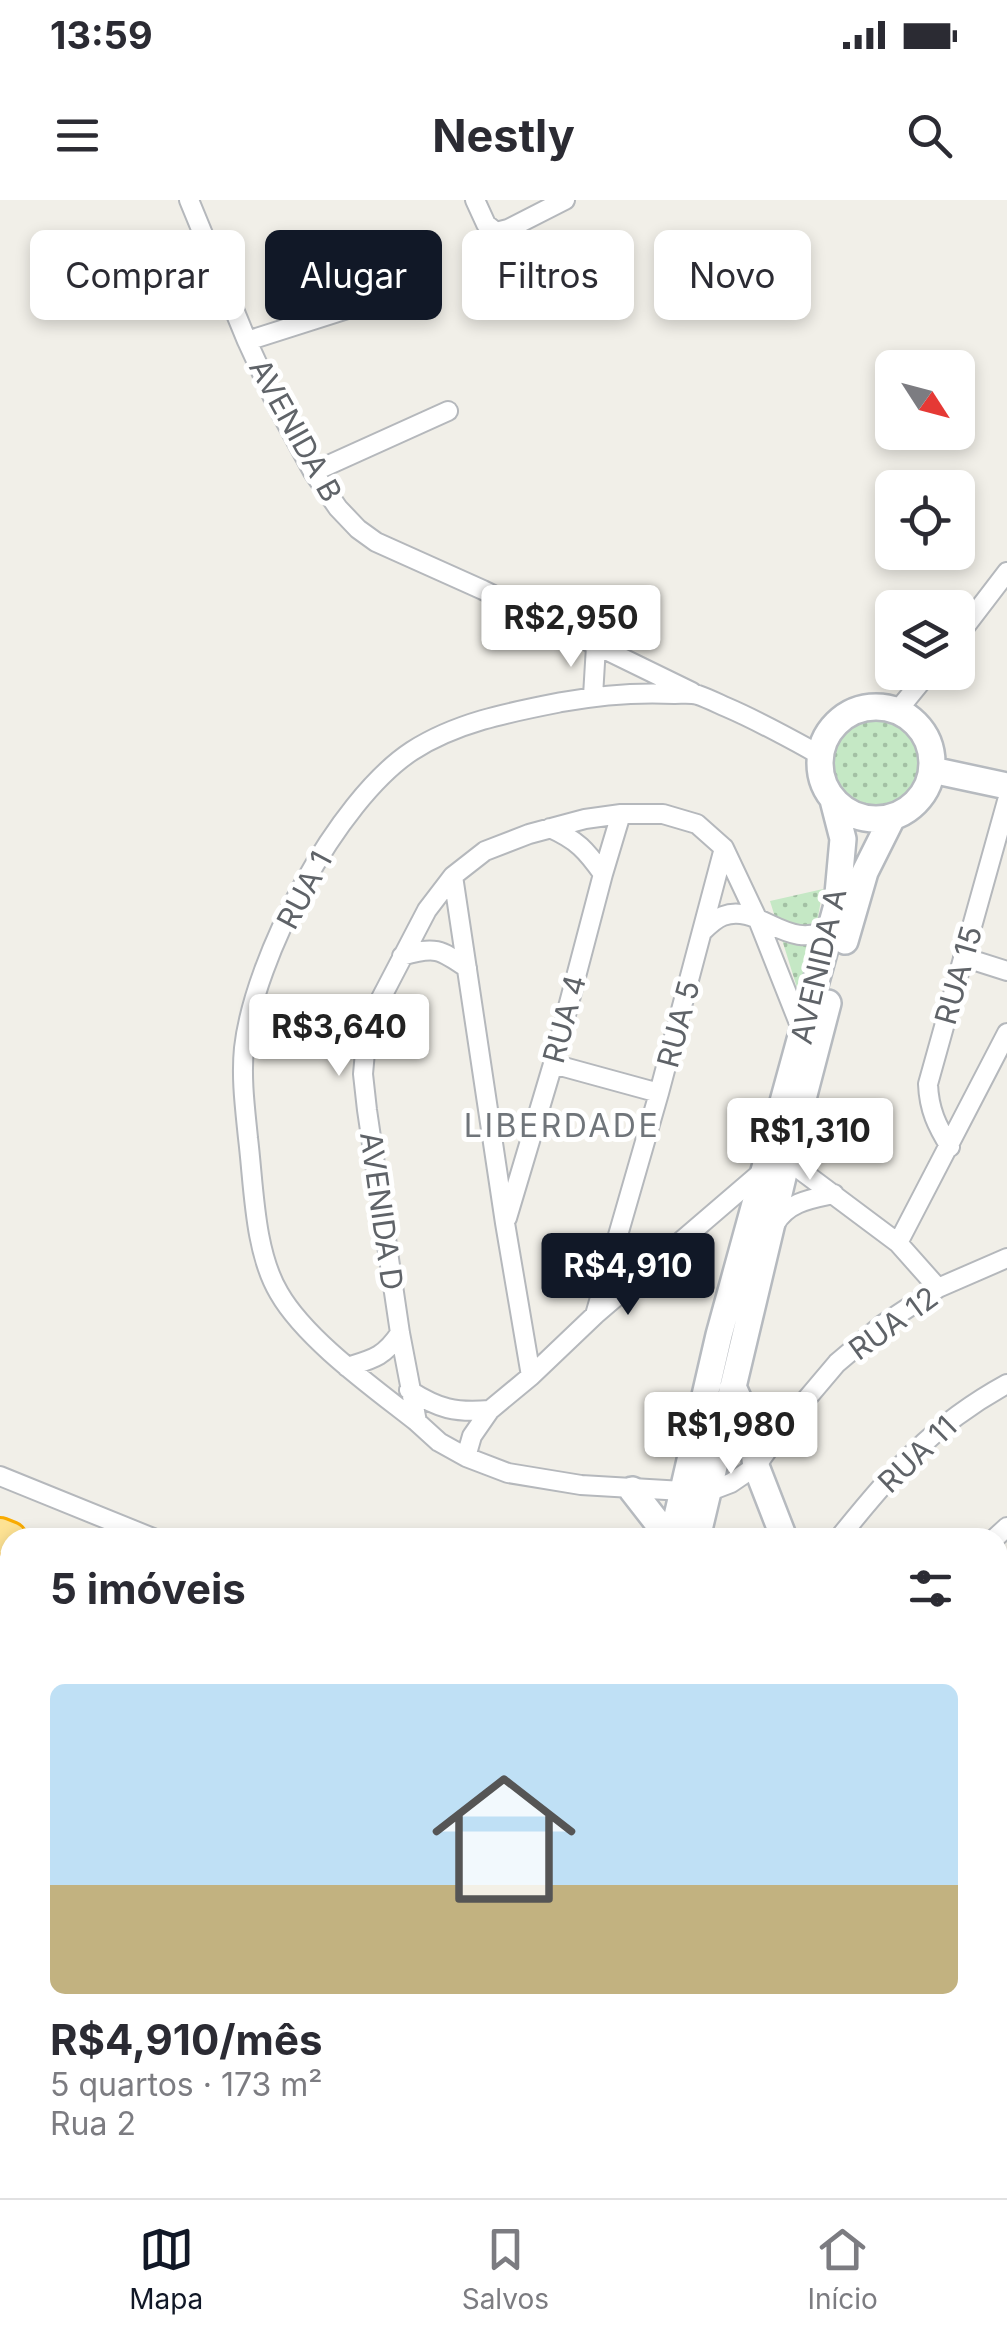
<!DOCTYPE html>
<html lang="pt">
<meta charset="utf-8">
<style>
body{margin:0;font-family:Inter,sans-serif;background:#f7f7f7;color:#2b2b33;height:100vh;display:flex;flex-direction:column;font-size:38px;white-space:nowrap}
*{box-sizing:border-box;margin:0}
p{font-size:32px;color:#7c7c81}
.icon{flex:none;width:55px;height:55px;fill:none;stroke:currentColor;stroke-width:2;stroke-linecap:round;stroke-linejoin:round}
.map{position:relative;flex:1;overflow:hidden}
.panel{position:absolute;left:0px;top:1328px;width:1008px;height:672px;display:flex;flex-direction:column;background:#fff;border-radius:30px 30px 0 0;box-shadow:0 5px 15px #0003}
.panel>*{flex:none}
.top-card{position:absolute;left:30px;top:30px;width:948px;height:90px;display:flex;gap:20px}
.needle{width:65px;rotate:126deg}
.buttons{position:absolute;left:875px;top:150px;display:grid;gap:20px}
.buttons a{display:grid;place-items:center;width:100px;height:100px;border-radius:15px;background:#fff;box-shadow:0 5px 15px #0003;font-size:50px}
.price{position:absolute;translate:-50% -85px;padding:0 22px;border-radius:10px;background:#fff;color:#222;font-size:32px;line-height:65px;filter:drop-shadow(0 2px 5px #0008)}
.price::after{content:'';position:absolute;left:50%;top:60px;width:30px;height:22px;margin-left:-15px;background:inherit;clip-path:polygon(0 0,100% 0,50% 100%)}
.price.on{background:#111827;color:#fff}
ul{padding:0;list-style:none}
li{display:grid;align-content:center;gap:20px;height:530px;padding:0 50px}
li span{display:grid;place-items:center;height:310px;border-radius:15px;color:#555}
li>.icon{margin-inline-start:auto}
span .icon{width:180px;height:180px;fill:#fffc;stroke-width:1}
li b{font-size:42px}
h2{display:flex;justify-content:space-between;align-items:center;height:120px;padding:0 50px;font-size:42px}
.pill{padding:0 35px;border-radius:15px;background:#fff;box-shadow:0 5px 15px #0003;font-size:35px;line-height:90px}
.pill.on{background:#111827;color:#fff}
.status{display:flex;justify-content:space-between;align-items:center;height:70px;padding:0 50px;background:#fff;direction:ltr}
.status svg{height:28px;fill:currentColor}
header{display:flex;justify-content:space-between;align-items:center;height:130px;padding:0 50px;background:#fff;font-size:45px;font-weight:700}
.tabs{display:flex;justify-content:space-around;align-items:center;height:140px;border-top:2px solid #e1e1e2;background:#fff;font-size:28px;color:#7c7c81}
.tabs a{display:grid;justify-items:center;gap:5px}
.tabs .on{color:#111827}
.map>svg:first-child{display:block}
</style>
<div class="status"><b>13:59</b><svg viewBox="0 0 49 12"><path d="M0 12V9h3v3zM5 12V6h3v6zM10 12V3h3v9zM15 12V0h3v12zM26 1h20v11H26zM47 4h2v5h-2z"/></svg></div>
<header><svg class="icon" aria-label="menu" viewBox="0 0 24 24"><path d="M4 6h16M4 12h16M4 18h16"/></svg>Nestly<svg class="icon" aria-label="search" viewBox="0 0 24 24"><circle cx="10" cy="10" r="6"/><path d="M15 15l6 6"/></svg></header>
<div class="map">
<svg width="1007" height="1998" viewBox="0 0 1007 1998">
<defs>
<pattern id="park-dots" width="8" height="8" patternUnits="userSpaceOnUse" patternTransform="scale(2.5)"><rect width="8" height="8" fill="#c5e8c5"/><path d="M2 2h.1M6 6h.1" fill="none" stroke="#a3c0a4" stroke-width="1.8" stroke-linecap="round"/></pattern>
</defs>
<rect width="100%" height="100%" fill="#f1efe8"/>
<path fill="url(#park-dots)" d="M831 562a45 45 0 1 1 90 0a45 45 0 1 1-90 0Z
M823 689 805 789 798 791 770 701Z"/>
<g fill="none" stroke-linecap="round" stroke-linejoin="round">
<defs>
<path id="street" d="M189 0 247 141 276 204 313 272 338 308 358 329 376 342 483 390 692 492
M475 0 486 24 496 32 508 29 565 0
M247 141 404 91
M313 272 448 211
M958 436 1007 372
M593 496 596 446
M898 510 929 472
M550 628C577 640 586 650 603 674
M453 676 505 1023 531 1176
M703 731C709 725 715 719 723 716 759 702 789 755 831 727
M402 756C435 746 440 749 467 768
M963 757 1007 771
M553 864 659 893
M950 947C937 926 929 910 928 884L1007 601
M787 960 898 1043 938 1088
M507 1018 553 864 603 674 621 614
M775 1024C788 1002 810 999 834 994
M898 1043 1007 833
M595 1115 659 893 724 648
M347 1167C373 1159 384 1157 400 1133
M409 1190C439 1209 455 1213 490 1210
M417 1222C374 1188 306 1140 279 1093 254 1051 254 987 248 938 245 908 241 878 244 848 254 758 336 601 412 551 457 522 511 512 562 502 600 495 637 492 675 494 683 494 691 493 698 495 707 498 717 503 726 507 759 521 789 538 820 555
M466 1257 472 1236 490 1210 531 1176 595 1115 765 969
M0 1276 153 1338
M683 1291 581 1285 508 1273 466 1257 439 1242 417 1222 400 1133 367 910 363 874 366 841 378 804 427 710 453 676 485 651 529 634 585 619 621 614H663L697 624 724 648 758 720 802 831
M710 1291 731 1283 756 1266 793 1215 837 1163 882 1125 938 1088 1007 1058
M839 1338C892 1272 932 1225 1007 1184
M995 1338 1007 1327
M998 1512 1007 1500
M998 1617 1007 1611
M0 1701 10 1704
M0 1829H10
M998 1964C1003 1941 1007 1923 1000 1900
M209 1990 214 1998
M480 1990 488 1998
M101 1998 107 1990
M991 1998 992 1990"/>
<path id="secondary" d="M820 563a56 56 0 1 1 112 0a56 56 0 1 1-112 0Z
M932 570 1007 586
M845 741 865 672 892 618
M732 1189H734L750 1224 756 1266 784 1338
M632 1290 660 1326 662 1338
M672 1338 719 1135 837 705 843 639 833 600
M697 1338 787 960 828 803
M998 1691 1007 1696
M0 1889 10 1877"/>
<path id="highway" d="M0 1335 10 1339
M0 1420 10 1422
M998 1799 1007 1804
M998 1852 1007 1857"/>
</defs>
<use href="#street" stroke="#b5b8bc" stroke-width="22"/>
<use href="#secondary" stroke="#b6babf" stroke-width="30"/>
<use href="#highway" stroke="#f9ab00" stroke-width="38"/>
<use href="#street" stroke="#fff" stroke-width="18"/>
<use href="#secondary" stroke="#fff" stroke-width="25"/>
<use href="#highway" stroke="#fde293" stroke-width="32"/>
</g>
<g text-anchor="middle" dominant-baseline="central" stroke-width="10" stroke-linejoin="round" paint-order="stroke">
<g font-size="30" fill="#5f6368" stroke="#fff">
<text transform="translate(296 230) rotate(61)">AVENIDA B</text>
<text transform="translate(304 690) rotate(-62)">RUA 1</text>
<text transform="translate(818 766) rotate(-77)">AVENIDA A</text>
<text transform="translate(958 775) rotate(-74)">RUA 15</text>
<text transform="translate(564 819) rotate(-75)">RUA 4</text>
<text transform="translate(678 824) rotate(-75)">RUA 5</text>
<text transform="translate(382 1011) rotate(82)">AVENIDA D</text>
<text transform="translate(893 1123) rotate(-36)">RUA 12</text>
<text transform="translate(917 1254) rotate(-44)">RUA 11</text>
</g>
<g font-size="32" letter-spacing="2.5" fill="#70757a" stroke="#fff">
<text x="562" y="925">LIBERDADE</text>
</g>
</g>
</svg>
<div class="buttons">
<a><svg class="needle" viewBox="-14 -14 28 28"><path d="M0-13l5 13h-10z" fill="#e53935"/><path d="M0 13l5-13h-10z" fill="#7c7c81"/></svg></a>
<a><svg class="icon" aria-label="locate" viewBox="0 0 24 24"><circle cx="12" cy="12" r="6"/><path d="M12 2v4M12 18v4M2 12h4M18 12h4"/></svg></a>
<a><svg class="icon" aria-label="layers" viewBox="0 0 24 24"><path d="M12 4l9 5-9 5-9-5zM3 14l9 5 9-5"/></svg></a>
</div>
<b class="price" style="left:571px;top:470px">R$2,950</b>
<b class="price" style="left:339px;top:879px">R$3,640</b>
<b class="price" style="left:810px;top:983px">R$1,310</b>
<b class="price on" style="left:628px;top:1118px">R$4,910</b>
<b class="price" style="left:731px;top:1277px">R$1,980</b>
<div class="top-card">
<a class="pill">Comprar</a>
<a class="pill on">Alugar</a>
<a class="pill">Filtros</a>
<a class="pill">Novo</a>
</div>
<section class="panel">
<h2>5 imóveis<svg class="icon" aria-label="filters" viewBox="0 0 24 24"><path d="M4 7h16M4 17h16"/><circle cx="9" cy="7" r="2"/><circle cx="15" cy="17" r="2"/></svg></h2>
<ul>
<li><span style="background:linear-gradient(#bfe0f5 65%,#c2b280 0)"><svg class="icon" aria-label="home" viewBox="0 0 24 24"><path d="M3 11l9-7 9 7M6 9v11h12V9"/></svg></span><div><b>R$4,910/mês</b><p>5 quartos · 173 m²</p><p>Rua 2</p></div></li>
</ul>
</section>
</div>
<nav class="tabs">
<a class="on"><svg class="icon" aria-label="map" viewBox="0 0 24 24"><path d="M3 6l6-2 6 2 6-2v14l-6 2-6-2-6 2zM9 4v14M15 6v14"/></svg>Mapa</a>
<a><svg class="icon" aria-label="saved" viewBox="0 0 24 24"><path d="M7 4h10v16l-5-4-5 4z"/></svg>Salvos</a>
<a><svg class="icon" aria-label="home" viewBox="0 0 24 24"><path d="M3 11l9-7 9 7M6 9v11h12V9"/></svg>Início</a>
</nav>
